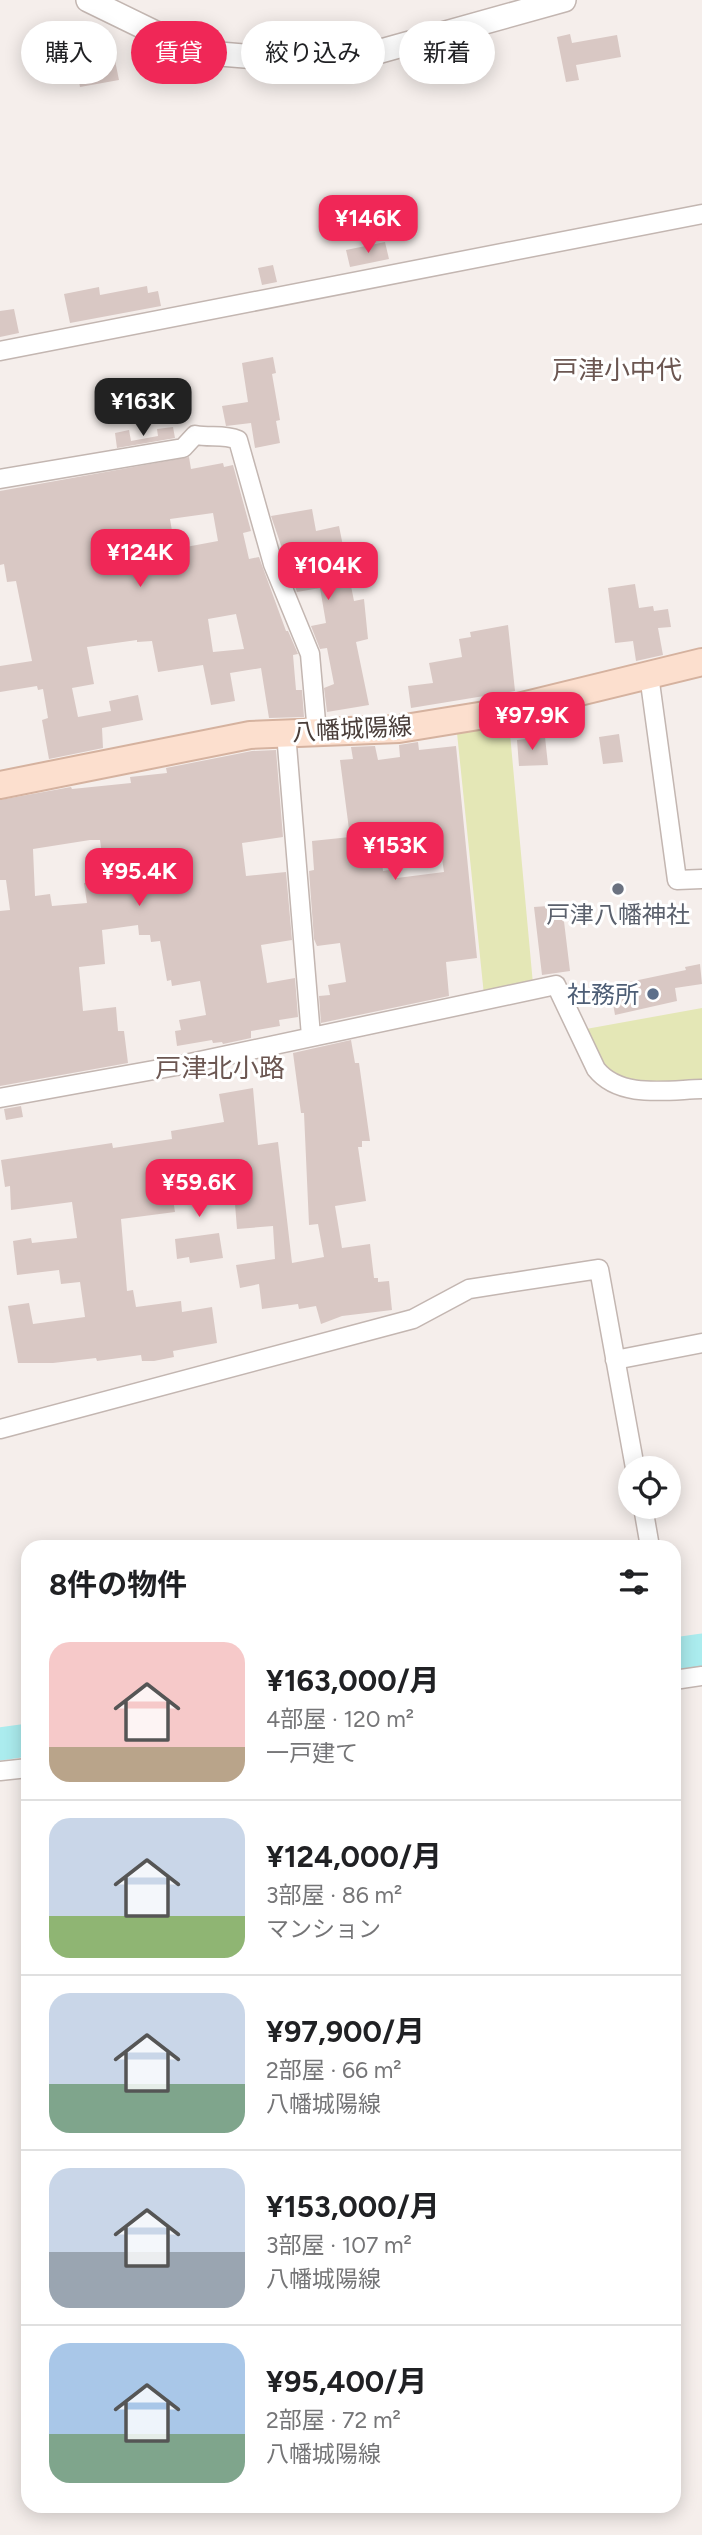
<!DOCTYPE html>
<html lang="ja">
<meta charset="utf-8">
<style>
body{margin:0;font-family:Figtree,"Noto Sans JP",sans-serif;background:#f2f2f2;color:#202124;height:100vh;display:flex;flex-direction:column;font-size:26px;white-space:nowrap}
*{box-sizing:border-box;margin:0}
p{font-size:23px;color:#757577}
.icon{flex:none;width:38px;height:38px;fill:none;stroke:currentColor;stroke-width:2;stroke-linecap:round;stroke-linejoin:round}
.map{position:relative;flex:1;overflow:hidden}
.sheet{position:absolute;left:21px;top:1540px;width:660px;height:973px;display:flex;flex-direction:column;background:#fff;border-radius:21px;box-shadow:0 4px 18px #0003}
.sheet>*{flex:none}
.banner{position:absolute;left:21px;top:21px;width:662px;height:63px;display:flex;gap:14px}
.controls{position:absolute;left:618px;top:1456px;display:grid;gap:14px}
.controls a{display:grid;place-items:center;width:63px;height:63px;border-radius:50%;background:#fff;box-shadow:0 4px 18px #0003;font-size:35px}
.price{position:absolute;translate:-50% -60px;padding:0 16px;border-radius:14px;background:#f02757;color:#fff;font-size:23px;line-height:46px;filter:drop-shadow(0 2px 4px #0008)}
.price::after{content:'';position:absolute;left:50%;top:42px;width:21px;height:16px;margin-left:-10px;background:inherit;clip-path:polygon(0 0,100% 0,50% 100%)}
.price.active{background:#222;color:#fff}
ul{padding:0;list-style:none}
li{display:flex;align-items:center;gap:21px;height:175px;padding:0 28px}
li+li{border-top:2px solid #e0e0e0}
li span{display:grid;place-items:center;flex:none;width:196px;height:140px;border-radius:21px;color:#555}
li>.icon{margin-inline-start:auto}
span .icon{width:84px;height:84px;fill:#fffc;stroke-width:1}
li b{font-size:30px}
h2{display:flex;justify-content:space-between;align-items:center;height:84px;padding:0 28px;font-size:30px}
.chip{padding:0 24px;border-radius:32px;background:#fff;box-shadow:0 4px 18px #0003;font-size:24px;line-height:63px}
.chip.active{background:#f02757;color:#fff}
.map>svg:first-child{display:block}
</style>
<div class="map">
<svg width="702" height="2535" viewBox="0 0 702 2535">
<rect width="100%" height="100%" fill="#f5eeeb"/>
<path fill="#e4e7b6" d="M509 723 533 984 484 995 457 733Z
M702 1008V1080L627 1084 607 1074 586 1029Z"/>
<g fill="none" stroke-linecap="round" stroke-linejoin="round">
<path stroke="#abecee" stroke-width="33" d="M674 1654 702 1650
M0 1744 28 1740"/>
</g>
<path fill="#d9c8c4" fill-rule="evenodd" d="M570 34 572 43 617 35 621 57 576 65 579 80 566 82 557 37Z
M112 46 119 80 80 87 74 53Z
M385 242 389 259 350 267 346 250Z
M273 265 277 282 262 285 258 268Z
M147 286 148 293 158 291 161 306 70 323 64 294 99 287 100 295Z
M14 309 19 333 0 337V311Z
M273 357 276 373 272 374 280 420 276 421 280 443 255 448 251 423 226 426 222 406 248 402 242 363Z
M173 427 175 438 117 448 115 433 129 430 131 441 158 436 157 429Z
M189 457 191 469 223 463 224 467 233 465 251 531 243 533 249 559 259 557 286 631H288L298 654 293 655 296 690H302L304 717 269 718 261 668 230 673 235 701 211 705 203 665 158 672 152 641 137 642V640L87 647 94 684 72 688 78 717 111 711 109 701 138 695 143 720 102 728 103 748 49 759 42 720 48 718 43 689 38 690 37 686 0 692V666L32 661 16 581 7 582 4 564 0 565V491ZM213 513 218 541 175 549 170 519ZM236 614 244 649 213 652 208 619Z
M312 509 316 531 339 526 354 601 364 599 368 639 356 642 369 705 327 712 324 688 334 684 327 648 320 649 311 626 326 623 320 588 297 592 271 516Z
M635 584 639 608 653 606 654 611 668 609 671 627 658 628 663 655 636 661 633 641 615 643 608 588Z
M508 625 515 691 411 708 408 686 433 683 429 663 462 657 459 639 471 637 470 632Z
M619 734 623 762 603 764 599 737Z
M545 737 548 765 519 766 517 740Z
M418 742 419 750 456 746 477 958 446 962 449 996 321 1023 319 996 330 995 328 985 346 982 340 943 317 946 314 939 309 871 314 870 312 841 350 837 340 760 353 759 351 747 375 746 378 760 400 757 399 745ZM434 830 435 839H439L444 872 397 878 396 869 383 871 379 838Z
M276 750 283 837 242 843 246 876 286 872 292 940 261 945 267 983 295 978 298 1017 279 1020 280 1026 251 1031V1038L223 1044 222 1042 213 1043 212 1040 177 1046 175 1031 181 1030 179 1020 206 1015 200 981 172 986 171 980 167 981 160 941 151 942 150 935H139L138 925 102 930 105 964 79 967 83 1011 116 1007 118 1031H124L128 1063 0 1086V911L10 910 6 880H0V800L71 787 72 789 131 783 130 777 167 773 166 768 252 751ZM90 840H100L105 880 84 883 87 903 52 906 50 894 35 896 33 849Z
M562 905 570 971 542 975 534 907Z
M700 964 702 984 675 988 677 1001 615 1015 610 986 686 970 685 967Z
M351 1040 355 1063H359L370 1141H362V1147H358L366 1201 335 1206 342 1248 370 1244 374 1278H378V1282L389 1281 392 1310 342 1316 321 1324 316 1306 299 1309 298 1304 262 1309 259 1284 240 1288 236 1265 275 1259 273 1226 237 1229 233 1179 172 1192 175 1212 121 1219 127 1291 133 1290 136 1307 181 1301 182 1312 212 1307 217 1343 173 1351 174 1357 154 1361H142L141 1355 97 1361 96 1358 53 1363H18L8 1306 29 1303 33 1324 85 1317 80 1282 61 1284 59 1270 17 1275 13 1241 31 1238 32 1243 77 1238 72 1202 11 1210 10 1186 5 1187 1 1160 112 1143 113 1148 172 1139 171 1131 224 1122 219 1094 253 1088 258 1145 278 1142 292 1263 324 1257 318 1224 309 1225 304 1113H301L293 1053Z
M21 1106 23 1117 6 1120 4 1109Z
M219 1233 223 1258 190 1263 189 1257 177 1259 175 1239Z"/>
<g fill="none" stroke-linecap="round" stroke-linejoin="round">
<defs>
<path id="minor" d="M0 351 702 214
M0 479 183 448 195 435C210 438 224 434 238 440L273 564 310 654 317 733
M649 675 677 880 702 879
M286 733 311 1036
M0 1098 176 1066 556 985 596 1069C620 1099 666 1090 702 1089
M615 1360 702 1343
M0 1429 413 1319 469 1289 599 1269 635 1468
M643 1507 650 1547
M674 1680 702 1676
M0 1771 28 1768"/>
<path id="tertiary" d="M88 0 166 38 208 53 293 60 363 56 564 0"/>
<path id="secondary" d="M0 785 250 735 399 729 485 715 702 662"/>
</defs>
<use href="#minor" stroke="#c3b6b1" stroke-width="21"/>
<use href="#tertiary" stroke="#c3b6b1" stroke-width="26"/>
<use href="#secondary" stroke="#d5b29f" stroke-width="30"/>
<use href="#minor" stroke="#fff" stroke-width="18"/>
<use href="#tertiary" stroke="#fff" stroke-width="23"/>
<use href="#secondary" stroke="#fcdfce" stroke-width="26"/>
</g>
<circle fill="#6b7280" stroke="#fff" stroke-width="2.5" cx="618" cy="889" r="7"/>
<circle fill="#5c6f8a" stroke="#fff" stroke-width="2.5" cx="653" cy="994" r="7"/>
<g text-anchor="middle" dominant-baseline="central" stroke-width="6" stroke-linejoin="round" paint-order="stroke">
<g font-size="24" fill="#493d39" stroke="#fff">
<text transform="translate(352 729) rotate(-3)">八幡城陽線</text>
</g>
<g font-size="24" fill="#5b616d" stroke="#fff">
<text x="618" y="914">戸津八幡神社</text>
</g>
<g font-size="24" fill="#4e5e75" stroke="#fff" text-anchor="end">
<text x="639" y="994">社務所</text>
</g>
<g font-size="26" fill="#6b5651" stroke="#fff">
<text x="617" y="370">戸津小中代</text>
<text x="220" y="1068">戸津北小路</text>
</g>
</g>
</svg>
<div class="controls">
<a><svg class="icon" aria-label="locate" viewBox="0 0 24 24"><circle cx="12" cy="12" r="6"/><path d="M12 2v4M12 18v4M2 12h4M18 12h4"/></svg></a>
</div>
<b class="price" style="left:368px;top:255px">¥146K</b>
<b class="price active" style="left:143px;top:438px">¥163K</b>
<b class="price" style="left:140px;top:589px">¥124K</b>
<b class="price" style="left:328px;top:602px">¥104K</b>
<b class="price" style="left:532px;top:752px">¥97.9K</b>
<b class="price" style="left:395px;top:882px">¥153K</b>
<b class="price" style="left:139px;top:908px">¥95.4K</b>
<b class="price" style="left:199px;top:1219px">¥59.6K</b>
<div class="banner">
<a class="chip">購入</a>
<a class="chip active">賃貸</a>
<a class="chip">絞り込み</a>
<a class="chip">新着</a>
</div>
<section class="sheet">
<h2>8件の物件<svg class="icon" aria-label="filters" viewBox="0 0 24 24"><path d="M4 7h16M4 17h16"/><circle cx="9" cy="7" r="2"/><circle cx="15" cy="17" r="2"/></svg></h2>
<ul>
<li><span style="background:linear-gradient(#f6c9c9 75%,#b9a48a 0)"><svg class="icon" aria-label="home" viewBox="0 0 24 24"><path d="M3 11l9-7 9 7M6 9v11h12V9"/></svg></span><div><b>¥163,000/月</b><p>4部屋 · 120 m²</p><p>一戸建て</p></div></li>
<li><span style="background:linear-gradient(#c9d6e8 70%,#8fb573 0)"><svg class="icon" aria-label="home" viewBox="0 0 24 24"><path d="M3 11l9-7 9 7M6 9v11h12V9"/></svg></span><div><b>¥124,000/月</b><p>3部屋 · 86 m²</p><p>マンション</p></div></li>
<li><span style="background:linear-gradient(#c9d6e8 65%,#7fa58c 0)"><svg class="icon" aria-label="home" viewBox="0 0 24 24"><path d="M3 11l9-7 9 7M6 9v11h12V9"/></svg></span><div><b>¥97,900/月</b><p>2部屋 · 66 m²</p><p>八幡城陽線</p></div></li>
<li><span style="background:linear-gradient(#c9d6e8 60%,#9aa5b1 0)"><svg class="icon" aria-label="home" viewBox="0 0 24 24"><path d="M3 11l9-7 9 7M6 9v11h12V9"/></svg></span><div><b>¥153,000/月</b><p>3部屋 · 107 m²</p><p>八幡城陽線</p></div></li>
<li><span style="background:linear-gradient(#a9c7e8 65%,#7fa58c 0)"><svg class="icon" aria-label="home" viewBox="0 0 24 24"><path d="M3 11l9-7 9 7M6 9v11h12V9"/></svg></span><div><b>¥95,400/月</b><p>2部屋 · 72 m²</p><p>八幡城陽線</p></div></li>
</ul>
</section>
</div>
